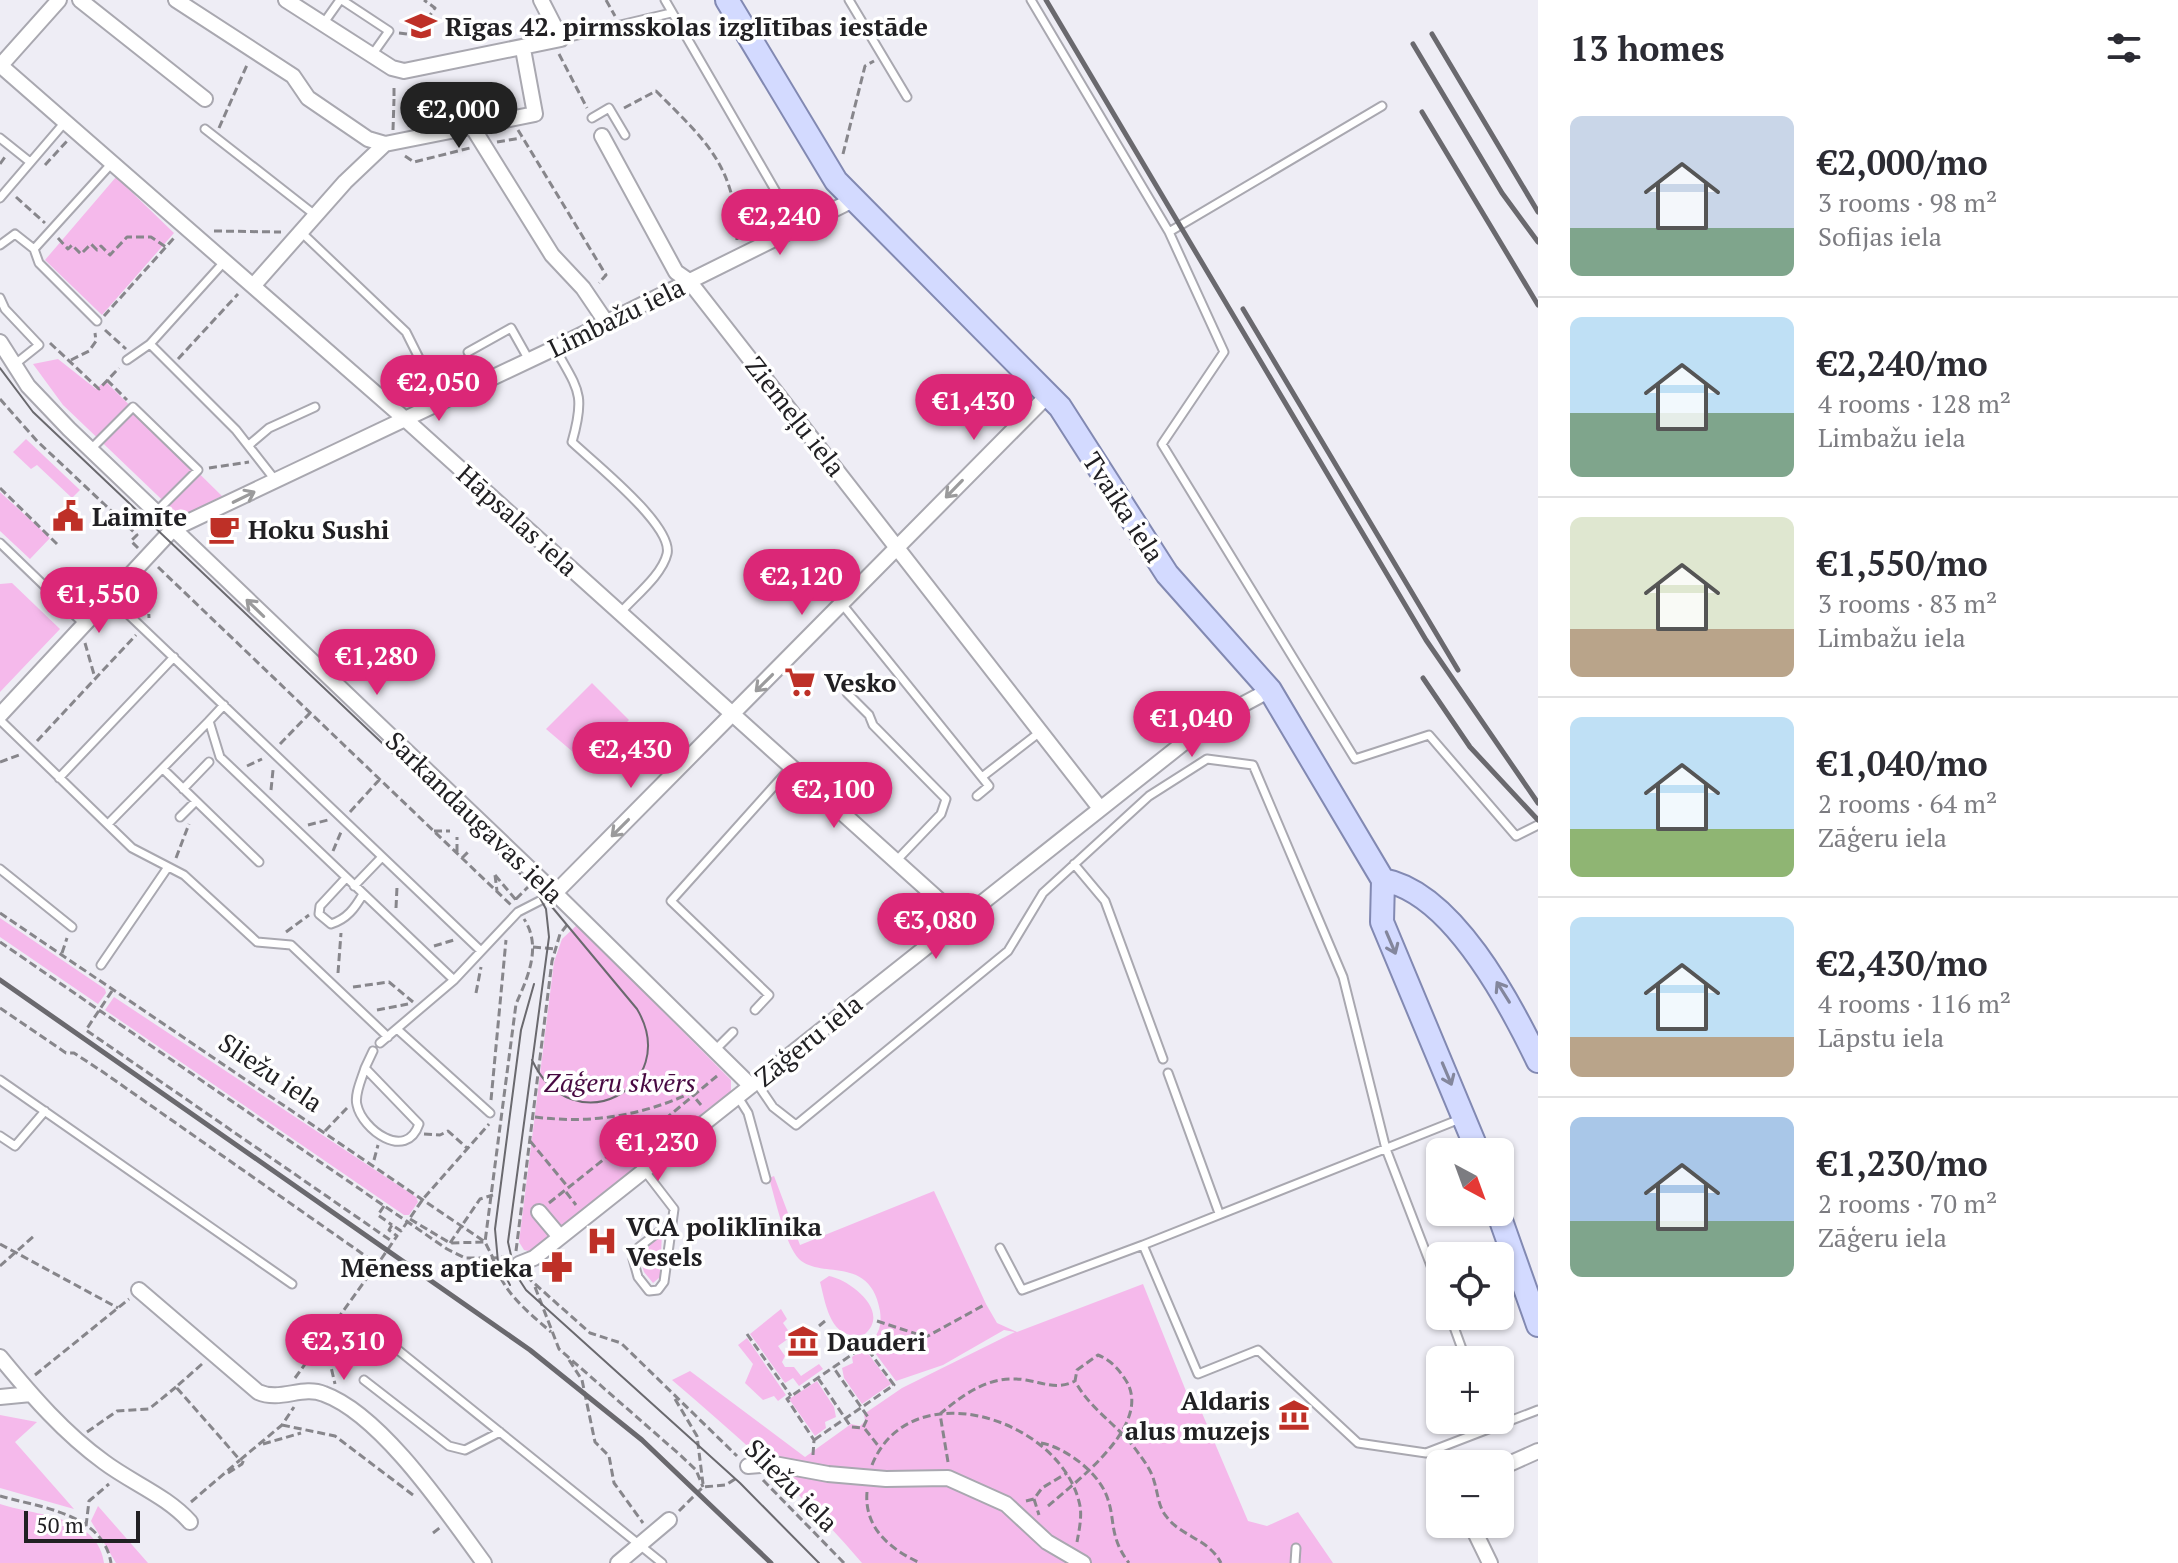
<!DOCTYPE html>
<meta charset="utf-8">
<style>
body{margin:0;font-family:"PT Serif",serif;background:#f2f2f3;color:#2b2b33;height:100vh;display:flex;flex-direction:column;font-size:30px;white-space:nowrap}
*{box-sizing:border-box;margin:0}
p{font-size:26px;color:#7c7c81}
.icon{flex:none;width:44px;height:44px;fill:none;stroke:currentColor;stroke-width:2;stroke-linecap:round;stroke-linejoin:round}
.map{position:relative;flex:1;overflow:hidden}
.drawer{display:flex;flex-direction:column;background:#fff;width:640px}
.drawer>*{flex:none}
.needle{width:52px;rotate:139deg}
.controls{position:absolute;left:1426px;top:1138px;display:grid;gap:16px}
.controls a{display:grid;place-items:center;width:88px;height:88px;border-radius:12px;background:#fff;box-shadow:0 2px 6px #0004;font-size:40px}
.scale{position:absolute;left:24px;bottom:20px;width:116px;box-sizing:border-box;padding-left:8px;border:4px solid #212023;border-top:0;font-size:22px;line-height:28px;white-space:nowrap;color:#212023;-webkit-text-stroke:6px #fff;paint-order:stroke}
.price{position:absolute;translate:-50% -68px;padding:0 18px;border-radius:28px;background:#db2777;color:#fff;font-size:26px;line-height:52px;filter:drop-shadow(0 2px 4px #0008)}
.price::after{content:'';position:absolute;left:50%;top:48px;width:24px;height:18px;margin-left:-12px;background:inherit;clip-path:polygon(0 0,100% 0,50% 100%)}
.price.on{background:#222;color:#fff}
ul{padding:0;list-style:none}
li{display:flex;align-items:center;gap:24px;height:200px;padding:0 32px}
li+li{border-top:2px solid #e1e1e2}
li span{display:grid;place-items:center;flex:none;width:224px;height:160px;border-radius:12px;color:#555}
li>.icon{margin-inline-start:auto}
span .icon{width:96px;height:96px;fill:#fffc;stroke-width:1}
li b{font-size:34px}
h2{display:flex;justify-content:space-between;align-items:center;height:96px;padding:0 32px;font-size:34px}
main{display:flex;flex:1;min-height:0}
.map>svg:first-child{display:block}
</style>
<main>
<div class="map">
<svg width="1538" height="1563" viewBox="0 0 1538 1563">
<rect width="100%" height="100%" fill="#eeedf5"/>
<path fill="#f5b9eb" d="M116 177 174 233 102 315 45 260Z
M58 359 96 389 105 381 222 496 180 517 63 405 33 364Z
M26 439 80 490 72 498 37 465 31 469 13 452Z
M0 492 50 538 30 559 0 531Z
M96 573 109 578 81 608 71 599Z
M12 583 60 629 0 692V584Z
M592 683 629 720 587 764 546 729Z
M0 918 105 989 106 993 98 1004 0 937Z
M577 925 731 1080V1093L533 1252 524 1250 519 1242 554 962 562 939Z
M114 997 416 1197 418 1202 409 1215H404L105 1010Z
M774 1176 800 1245 934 1191 986 1304 997 1323 1017 1332 1143 1284 1192 1406 1202 1413 1248 1521 1267 1526 1298 1512 1333 1563H862C805 1496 739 1437 672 1380L690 1371 805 1457 851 1424 860 1426 865 1421 864 1414 902 1388 1015 1332 1004 1330 943 1365 896 1381 869 1345C879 1334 882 1325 880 1311 870 1254 821 1280 799 1259 785 1245 775 1198 769 1178Z
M662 1233 660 1277 653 1283 644 1272 639 1255Z
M829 1276C850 1280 891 1311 865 1334 830 1343 826 1304 820 1282Z
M781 1309 787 1319 783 1323 792 1336 778 1346 785 1356 782 1362 785 1367H794L801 1376 819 1364 823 1369 799 1386 793 1378 785 1383 750 1334Z
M747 1338 786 1395 778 1401 774 1396 763 1400 745 1383 753 1364 738 1345Z
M864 1348 891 1384 862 1404 844 1378 842 1368 853 1363 852 1357Z
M817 1381 834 1407 836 1417 825 1422 826 1428 815 1436 789 1399Z
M0 1415 37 1422 15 1442 74 1509 0 1488Z
M0 1504C34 1516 97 1514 104 1563H0Z
M98 1506 148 1563H116L91 1521Z"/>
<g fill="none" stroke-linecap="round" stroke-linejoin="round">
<defs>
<path id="lane" d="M342 0 389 31 372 55
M665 0 797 228
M849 0 907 97
M1031 0 1169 232
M323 24 340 0
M561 39 671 13
M1382 106 1169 232 1224 352 1162 444 1355 759 1429 735 1516 836 1538 825
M592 118 609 108 625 135
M205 129 315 215
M0 138 30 162
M0 198 65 122
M301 232 406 332 441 402
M0 245 15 234 34 249 112 163
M34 249 39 263 97 321
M0 298 5 309 39 345 14 365
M150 344 236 430 272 476
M555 348C578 390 586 393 572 442 592 461 674 526 667 554 662 575 635 596 620 613
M468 352 511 328 529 360
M127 360 150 344 224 262
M249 445 269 428 315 407
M91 449 133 407 198 470 156 512
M0 543 84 624
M109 596 481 951
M842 604 989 786 977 796
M847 693 869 715 873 725 946 799 941 814 896 861
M224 705 209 721 220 757 454 980
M0 720 132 848 184 875 257 942 291 945 388 1037
M163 769 259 862
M982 777 1040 732
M59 778 174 657
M183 789 209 762
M180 817 196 801
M108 824 209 721
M1074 864 1105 901 1163 1059
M0 869 72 927
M346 878 320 906 319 914 331 924C347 919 355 908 363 894
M354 886 382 857
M101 965 168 867
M755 1010 769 995 671 901 792 766
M397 1029 490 1113
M380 1043 454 980 518 912 555 893
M715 1050 733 1032
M365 1068C362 1078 354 1095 357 1105 362 1129 406 1162 419 1124L365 1068 373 1051
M1168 1073 1219 1213
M0 1080 292 1284
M756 1082 773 1107 796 1125 1008 951 1043 893 1149 796 1207 759 1253 765 1343 977 1386 1149 1440 1289
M738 1097 748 1113 766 1179
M1460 1119 1143 1245 1198 1374 1258 1350 1358 1443 1426 1453 1538 1410
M0 1136 15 1146 45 1111
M644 1170 674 1209 664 1282 658 1290 649 1291 638 1277 633 1259 639 1247 669 1224
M1000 1248 1022 1290 1143 1245
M1450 1316 1466 1360
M377 1333 662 1563
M364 1380 449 1446 465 1450 500 1432
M1295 1563 1296 1548"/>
<path id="street" d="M80 0 205 99
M176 0 293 76 308 98 368 139 385 144 535 114 523 49
M286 0 392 68 404 71 561 39 541 0
M0 65 405 419 959 918
M1 65 59 0
M473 128 552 255 583 288 606 322
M602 136 676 272 689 281 1099 807
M253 286 345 182 385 144
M0 342 28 386 69 429 555 893 751 1086
M0 715 173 529 555 348 853 200
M555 893 1049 394
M539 1212 560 1237
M519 1264 534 1258 1210 722 1270 690
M139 1290 258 1392C281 1402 302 1385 324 1394 382 1415 448 1514 484 1563
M0 1357C32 1396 64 1433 104 1462 132 1483 167 1496 190 1522
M0 1397 31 1394
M748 1466 774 1464 828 1474 886 1479 948 1478 1006 1504 1047 1542 1083 1563
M1500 1468 1538 1451
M1471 1524 1490 1563
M618 1563 669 1520"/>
<path id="primary" d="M727 0 836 181 1060 407 1167 574 1270 690 1383 880 1382 922 1478 1152
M1383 880C1452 892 1510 1003 1538 1061
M1498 1212 1538 1325"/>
</defs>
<use href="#lane" stroke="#a9a8b0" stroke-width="11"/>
<use href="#street" stroke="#a9a8b0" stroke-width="18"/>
<use href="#primary" stroke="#8289b2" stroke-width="26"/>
<path stroke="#87868b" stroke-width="3" stroke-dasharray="8 4" stroke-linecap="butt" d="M606 0 615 16
M399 33 416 35 435 8 424 0
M559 54 587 108
M394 96V84
M624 108 656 91C706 141 737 167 737 243
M219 128 247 65
M393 130 394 99
M518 130 606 275 599 283
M497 142 521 138
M843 154 865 66 874 61
M405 156 414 162 470 148
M0 164 5 157
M45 165 67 141
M16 197 45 223
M214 231 281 232
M58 238 68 249 72 245 81 254 91 244 97 250 101 246 110 255 127 237H151L166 247
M104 316 174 238
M105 330 126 349
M50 343 99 389 119 368
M178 359 238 294
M71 360 89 351 96 341 95 333
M107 380 127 400
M0 399 37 441 137 535 131 541 138 548
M209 468 249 462
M0 488 57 544
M158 567 511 905
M147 578 149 618
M85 643 95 678
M37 741 136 635
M280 744 311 712
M0 762 19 755
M247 766 262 759
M271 790 273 770
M350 812 380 779
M308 825 328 820
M434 831H450
M333 851 341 832
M457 852V837
M176 858 189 824
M462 858 470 850
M495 875 516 900
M495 875 497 891
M516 899 528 887
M396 908 397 887
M0 913 485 1242 493 1258 505 1257
M286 932 309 915
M0 942 447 1249 465 1258H493C501 1291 527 1311 551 1332
M434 946 454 940
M533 947 557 949
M62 953 67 938
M338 973 341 933
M353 987 389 982 413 1002
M112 991 86 1030 393 1242
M476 993 481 967
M0 1008 66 1053H74L103 1072 377 1264
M377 1010 408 1004
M491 1100 506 940
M535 1117C591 1124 640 1116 691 1093L701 1105
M325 1131 347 1108
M424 1134 440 1135 448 1131 468 1149
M530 1141 568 1187
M620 1151 629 1163
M374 1160 378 1145
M566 1192 576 1205
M549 1203 613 1152 635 1144 717 1076
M384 1206 378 1215 392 1225
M410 1219 450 1243 485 1242 516 1004C528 977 542 946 524 919
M450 1243 480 1199 493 1195
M0 1244 118 1308
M516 1251 552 961 560 934 567 925
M0 1266 35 1235
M526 1276 590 1333 621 1343 737 1456
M535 1287 559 1349 679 1454 696 1470 703 1487
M877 1321 926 1337 986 1304
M819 1326 825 1321
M330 1334 327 1350 335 1384
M747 1334 791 1396
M569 1360 582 1380 595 1442 609 1456 614 1483 643 1523
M202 1364 176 1387 240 1460 282 1425 294 1407
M35 1375 129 1299
M295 1378 369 1275 361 1269 364 1264 373 1271 397 1236 389 1230 392 1225 401 1231 423 1199 489 1124
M818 1378 851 1427 863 1428 868 1417 833 1367
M675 1399 697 1436 703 1484
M282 1425 335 1436 413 1495
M865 1429 880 1448
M87 1432 117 1411 149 1409 176 1387
M1041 1443C1064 1447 1095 1470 1105 1492 1117 1518 1107 1534 1129 1563
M263 1444 301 1433
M813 1455 814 1440 787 1399 860 1349 863 1343 894 1385 814 1440
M948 1462 940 1414C965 1393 991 1374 1026 1380 1044 1383 1057 1390 1075 1381
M872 1465C910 1370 1063 1419 1080 1506 1082 1517 1079 1531 1077 1542
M228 1473 242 1464 245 1457
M763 1480 844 1563
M867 1492C864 1528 890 1549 920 1563
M0 1496C38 1507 103 1513 111 1563
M1034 1499 1039 1515
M1026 1501 1034 1499 1042 1488 1067 1473
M191 1502 240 1460
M1048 1506C1078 1480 1155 1423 1125 1379 1118 1368 1110 1360 1098 1355L1077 1370 1075 1381C1090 1410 1121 1427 1139 1454 1145 1462 1152 1472 1154 1481 1158 1493 1158 1506 1166 1516 1181 1537 1208 1538 1221 1563
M679 1511 703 1487 726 1485 738 1477
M86 1526 89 1501 109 1484
M433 1533 442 1526"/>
<use href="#lane" stroke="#fff" stroke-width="7"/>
<use href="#street" stroke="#fff" stroke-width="14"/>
<use href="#primary" stroke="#d3daff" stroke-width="22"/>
<path stroke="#6a696e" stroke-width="2" d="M0 368 33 412 534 887 546 909 549 937 508 1242 515 1273 526 1290 740 1483 819 1563
M532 1060C572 1146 683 1087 637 1009L547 901
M510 1285 498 1262 495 1229 521 1030 534 984"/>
<path stroke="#6a696e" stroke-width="5" d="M1046 0 1426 640 1538 803
M1432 34 1538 212
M1413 44 1502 193 1538 242
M1422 112 1538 305
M1243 309 1458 670
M1423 678 1470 747 1538 820
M0 980 530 1350 642 1440 771 1563"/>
</g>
<defs><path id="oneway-shaft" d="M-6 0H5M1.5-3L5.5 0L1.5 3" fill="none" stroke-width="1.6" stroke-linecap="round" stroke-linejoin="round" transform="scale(2)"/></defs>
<g stroke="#9b9b9c">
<use href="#oneway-shaft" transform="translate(954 489) rotate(134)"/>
<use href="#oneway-shaft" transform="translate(244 497) rotate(-26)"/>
<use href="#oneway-shaft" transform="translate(255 608) rotate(-136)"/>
<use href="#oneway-shaft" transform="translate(764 683) rotate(135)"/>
<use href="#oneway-shaft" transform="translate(620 828) rotate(135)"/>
</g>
<g stroke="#83869c">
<use href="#oneway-shaft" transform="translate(1391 943) rotate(67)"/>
<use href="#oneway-shaft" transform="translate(1503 992) rotate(-122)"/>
<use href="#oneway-shaft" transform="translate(1447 1074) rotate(67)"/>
</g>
<defs>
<symbol id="school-bare" viewBox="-9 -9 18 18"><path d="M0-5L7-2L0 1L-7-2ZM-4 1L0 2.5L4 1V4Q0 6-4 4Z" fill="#be3027" stroke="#fff" stroke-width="2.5" paint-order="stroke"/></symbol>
<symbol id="civic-bare" viewBox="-9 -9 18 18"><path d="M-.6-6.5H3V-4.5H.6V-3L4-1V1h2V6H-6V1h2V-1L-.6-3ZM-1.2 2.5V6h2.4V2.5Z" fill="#be3027" stroke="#fff" stroke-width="2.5" paint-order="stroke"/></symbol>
<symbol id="cafe-bare" viewBox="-9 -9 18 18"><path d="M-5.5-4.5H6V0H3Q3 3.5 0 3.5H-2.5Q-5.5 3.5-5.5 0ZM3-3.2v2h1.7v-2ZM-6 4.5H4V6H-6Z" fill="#be3027" stroke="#fff" stroke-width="2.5" paint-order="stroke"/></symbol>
<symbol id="supermarket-bare" viewBox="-9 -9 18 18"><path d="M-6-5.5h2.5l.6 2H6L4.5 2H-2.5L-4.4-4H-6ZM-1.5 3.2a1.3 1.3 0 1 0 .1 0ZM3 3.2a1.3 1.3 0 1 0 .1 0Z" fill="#be3027" stroke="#fff" stroke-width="2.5" paint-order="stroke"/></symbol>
<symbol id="hospital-bare" viewBox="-9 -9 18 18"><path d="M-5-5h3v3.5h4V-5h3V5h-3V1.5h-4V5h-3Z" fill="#be3027" stroke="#fff" stroke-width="2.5" paint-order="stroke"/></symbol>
<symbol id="pharmacy-bare" viewBox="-9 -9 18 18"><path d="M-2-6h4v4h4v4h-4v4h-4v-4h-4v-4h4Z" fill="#be3027" stroke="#fff" stroke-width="2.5" paint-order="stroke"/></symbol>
<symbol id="museum-bare" viewBox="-9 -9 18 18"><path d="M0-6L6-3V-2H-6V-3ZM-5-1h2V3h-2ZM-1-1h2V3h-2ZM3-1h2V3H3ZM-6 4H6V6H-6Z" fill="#be3027" stroke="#fff" stroke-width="2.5" paint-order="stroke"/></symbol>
</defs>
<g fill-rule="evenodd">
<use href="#school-bare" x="399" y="4" width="44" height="44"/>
<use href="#civic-bare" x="46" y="494" width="44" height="44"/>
<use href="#cafe-bare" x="202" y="507" width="44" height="44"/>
<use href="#supermarket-bare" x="778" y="660" width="44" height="44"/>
<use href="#hospital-bare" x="580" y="1219" width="44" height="44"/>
<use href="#pharmacy-bare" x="535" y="1245" width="44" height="44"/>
<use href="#museum-bare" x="781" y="1319" width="44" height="44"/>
<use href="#museum-bare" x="1272" y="1393" width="44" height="44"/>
</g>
<g text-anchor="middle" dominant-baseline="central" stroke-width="7" stroke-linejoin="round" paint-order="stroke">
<g font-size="26" font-weight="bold" fill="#212023" stroke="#fff" text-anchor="start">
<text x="445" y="26">Rīgas 42. pirmsskolas izglītības iestāde</text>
<text x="92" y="516">Laimīte</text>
<text x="248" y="529">Hoku Sushi</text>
<text x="824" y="682">Vesko</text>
<text x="626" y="1226">VCA poliklīnika<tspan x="626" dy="30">Vesels</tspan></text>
<text x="533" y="1267" text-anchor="end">Mēness aptieka</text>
<text x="827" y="1341">Dauderi</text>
<text x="1270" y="1400" text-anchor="end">Aldaris<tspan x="1270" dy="30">alus muzejs</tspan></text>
</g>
<g font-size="26" fill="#212023" stroke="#fff">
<text transform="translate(616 317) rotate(-26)">Limbažu iela</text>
<text transform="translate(796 416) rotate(52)">Ziemeļu iela</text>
<text transform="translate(1124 507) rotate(57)">Tvaika iela</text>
<text transform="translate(518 520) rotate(42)">Hāpsalas iela</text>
<text transform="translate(475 817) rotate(44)">Sarkandaugavas iela</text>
<text transform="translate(808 1040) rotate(-39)">Zāģeru iela</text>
<text transform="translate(271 1072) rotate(34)">Sliežu iela</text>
<text transform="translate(792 1485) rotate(45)">Sliežu iela</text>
</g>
<g font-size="26" font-style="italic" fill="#470941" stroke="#fff">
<text x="620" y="1082">Zāģeru skvērs</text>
</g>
</g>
</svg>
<div class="controls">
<a><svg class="needle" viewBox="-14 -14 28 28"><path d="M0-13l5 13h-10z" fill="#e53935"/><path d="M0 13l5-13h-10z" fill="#7c7c81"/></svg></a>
<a><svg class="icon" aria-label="locate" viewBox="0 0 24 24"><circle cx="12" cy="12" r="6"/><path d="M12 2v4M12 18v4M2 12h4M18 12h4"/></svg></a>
<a>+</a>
<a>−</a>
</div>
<div class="scale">50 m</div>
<b class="price on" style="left:459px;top:150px">€2,000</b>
<b class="price" style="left:780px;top:257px">€2,240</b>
<b class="price" style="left:439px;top:423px">€2,050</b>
<b class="price" style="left:974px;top:442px">€1,430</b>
<b class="price" style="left:802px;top:617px">€2,120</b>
<b class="price" style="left:99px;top:635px">€1,550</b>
<b class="price" style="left:377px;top:697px">€1,280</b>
<b class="price" style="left:1192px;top:759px">€1,040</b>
<b class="price" style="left:631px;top:790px">€2,430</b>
<b class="price" style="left:834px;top:830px">€2,100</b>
<b class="price" style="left:936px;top:961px">€3,080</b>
<b class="price" style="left:658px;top:1183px">€1,230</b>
<b class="price" style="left:344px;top:1382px">€2,310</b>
</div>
<section class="drawer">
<h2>13 homes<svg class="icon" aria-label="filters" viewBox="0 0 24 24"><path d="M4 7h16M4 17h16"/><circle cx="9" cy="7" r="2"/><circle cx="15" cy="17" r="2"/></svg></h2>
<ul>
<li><span style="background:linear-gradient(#c9d6e8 70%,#7fa58c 0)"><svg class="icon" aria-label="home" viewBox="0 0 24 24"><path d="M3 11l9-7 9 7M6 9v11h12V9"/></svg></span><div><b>€2,000/mo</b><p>3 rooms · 98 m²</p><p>Sofijas iela</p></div></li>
<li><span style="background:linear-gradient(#bfe0f5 60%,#7fa58c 0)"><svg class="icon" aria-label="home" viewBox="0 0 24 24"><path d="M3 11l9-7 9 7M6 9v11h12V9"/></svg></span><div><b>€2,240/mo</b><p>4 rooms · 128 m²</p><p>Limbažu iela</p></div></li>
<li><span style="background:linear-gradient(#dfe7d0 70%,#b9a48a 0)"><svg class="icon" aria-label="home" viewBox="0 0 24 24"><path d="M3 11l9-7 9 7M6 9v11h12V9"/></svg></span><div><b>€1,550/mo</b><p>3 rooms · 83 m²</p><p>Limbažu iela</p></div></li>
<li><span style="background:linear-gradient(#bfe0f5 70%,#8fb573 0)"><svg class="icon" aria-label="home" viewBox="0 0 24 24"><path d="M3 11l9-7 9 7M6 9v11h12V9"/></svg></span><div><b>€1,040/mo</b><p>2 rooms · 64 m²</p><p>Zāģeru iela</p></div></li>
<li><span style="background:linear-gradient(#bfe0f5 75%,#b9a48a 0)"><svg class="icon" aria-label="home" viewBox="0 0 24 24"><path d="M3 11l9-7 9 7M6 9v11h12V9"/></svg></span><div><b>€2,430/mo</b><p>4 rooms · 116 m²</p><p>Lāpstu iela</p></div></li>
<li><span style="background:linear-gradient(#a9c7e8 65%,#7fa58c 0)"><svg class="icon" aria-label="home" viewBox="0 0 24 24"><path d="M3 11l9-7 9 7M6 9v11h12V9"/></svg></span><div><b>€1,230/mo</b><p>2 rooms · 70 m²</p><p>Zāģeru iela</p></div></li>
</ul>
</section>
</main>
